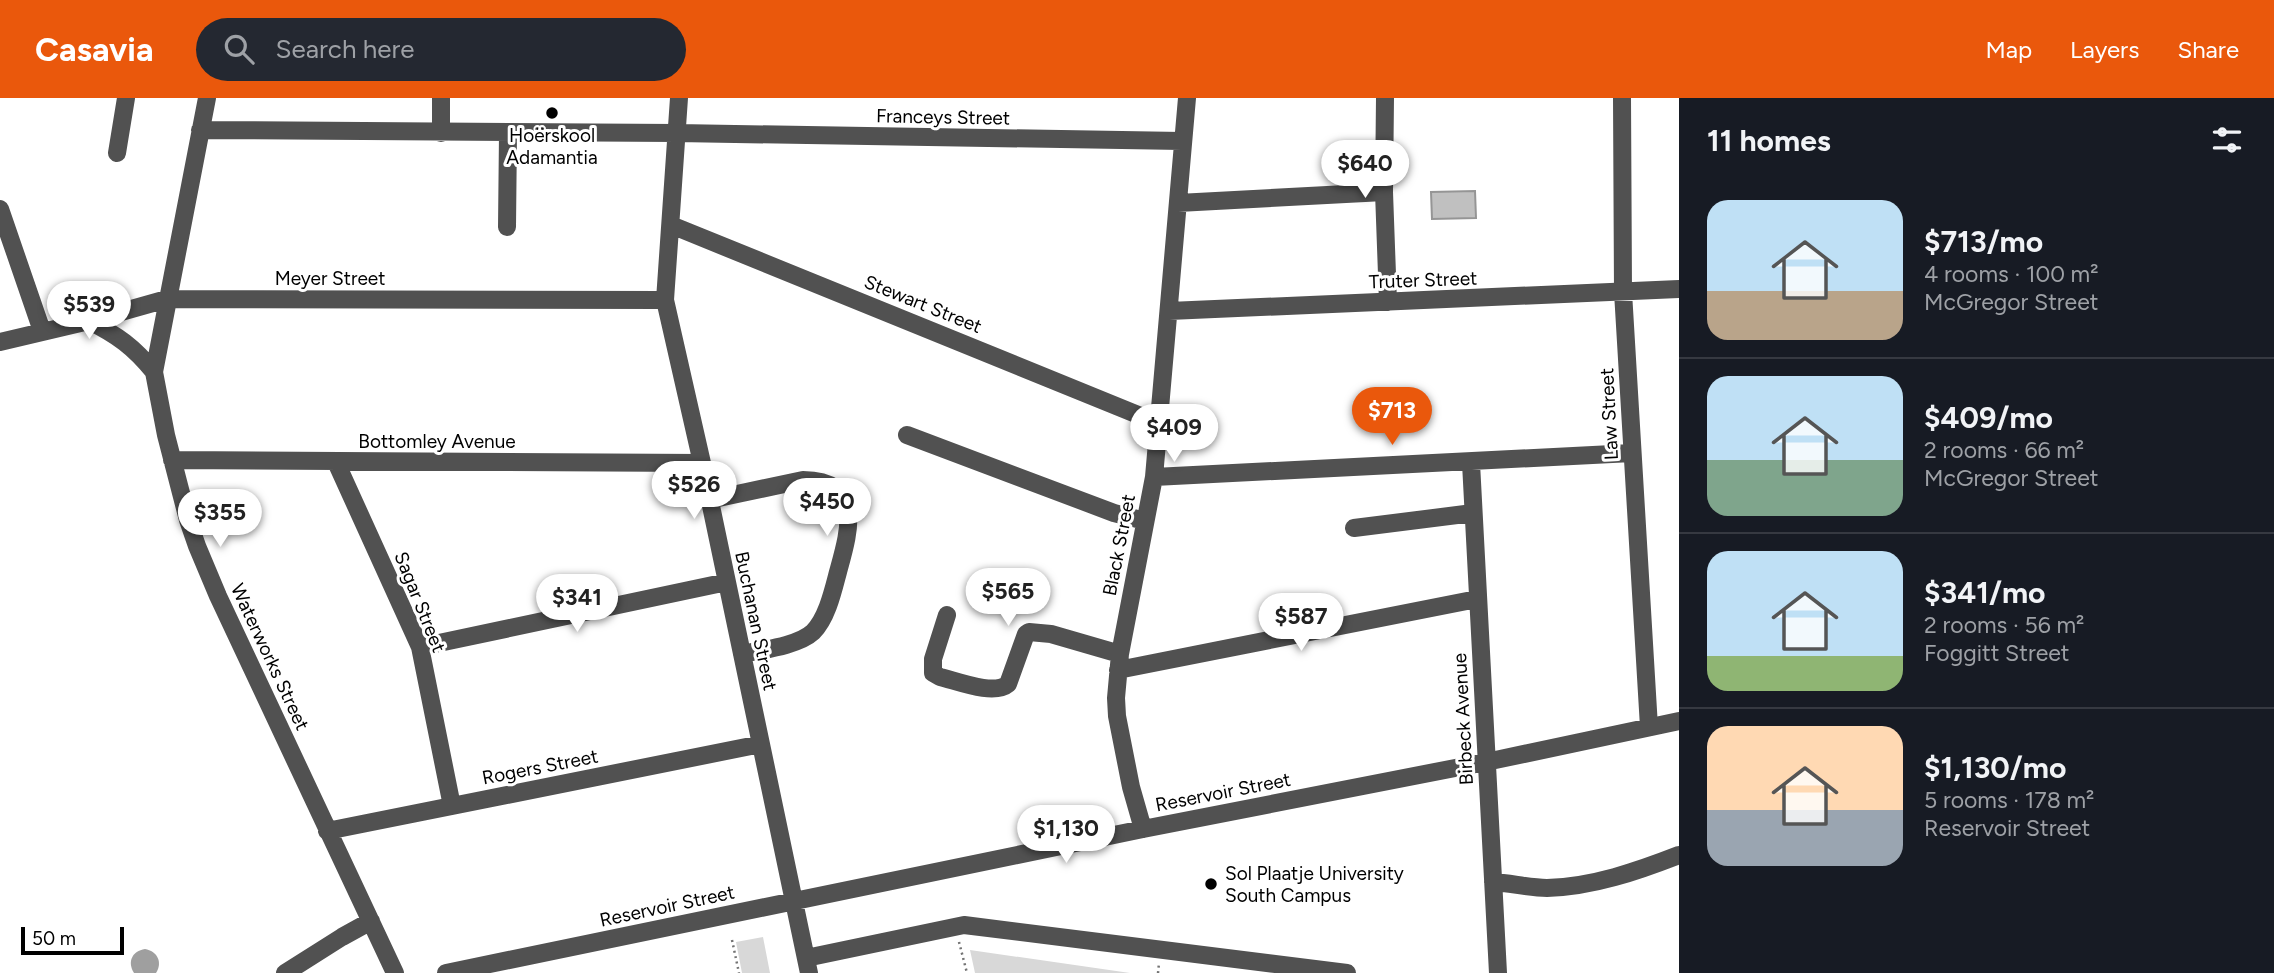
<!DOCTYPE html>
<meta charset="utf-8">
<style>
body{margin:0;font-family:Figtree,sans-serif;background:#242831;color:#f1f3f6;height:100vh;display:flex;flex-direction:column;font-size:26px;white-space:nowrap}
*{box-sizing:border-box;margin:0}
p{font-size:23px;color:#9ea1a6}
.icon{flex:none;width:38px;height:38px;fill:none;stroke:currentColor;stroke-width:2;stroke-linecap:round;stroke-linejoin:round}
.map{position:relative;flex:1;overflow:hidden}
.details{display:flex;flex-direction:column;background:#171b24;width:595px}
.details>*{flex:none}
.scale{position:absolute;left:21px;bottom:18px;width:103px;box-sizing:border-box;padding-left:7px;border:4px solid #000;border-top:0;font-size:19px;line-height:24px;white-space:nowrap;color:#000;-webkit-text-stroke:5px #fff;paint-order:stroke}
.price{position:absolute;translate:-50% -60px;padding:0 16px;border-radius:24px;background:#fff;color:#222;font-size:23px;line-height:46px;filter:drop-shadow(0 2px 4px #0008)}
.price::after{content:'';position:absolute;left:50%;top:42px;width:21px;height:16px;margin-left:-10px;background:inherit;clip-path:polygon(0 0,100% 0,50% 100%)}
.price.selected{background:#ea580c;color:#fff}
ul{padding:0;list-style:none}
li{display:flex;align-items:center;gap:21px;height:175px;padding:0 28px}
li+li{border-top:2px solid #363941}
li span{display:grid;place-items:center;flex:none;width:196px;height:140px;border-radius:21px;color:#555}
li>.icon{margin-inline-start:auto}
span .icon{width:84px;height:84px;fill:#fffc;stroke-width:1}
li b{font-size:30px}
h2{display:flex;justify-content:space-between;align-items:center;height:84px;padding:0 28px;font-size:30px}
header{display:flex;align-items:center;gap:42px;box-sizing:border-box;height:98px;padding:0 35px;background:#ea580c;color:#fff}
header strong{font-size:33px}
nav{display:flex;gap:38px;margin-inline-start:auto;font-size:24px}
.search{width:490px;height:63px;background:#242831;display:flex;align-items:center;gap:18px;box-sizing:border-box;padding:0 24px;border-radius:38px;color:#9ea1a6;font-size:26px}
main{display:flex;flex:1;min-height:0}
.map>svg:first-child{display:block}
</style>
<header>
<strong>Casavia</strong>
<div class="search"><svg class="icon" aria-label="search" viewBox="0 0 24 24"><circle cx="10" cy="10" r="6"/><path d="M15 15l6 6"/></svg>Search here</div>
<nav><a>Map</a><a>Layers</a><a>Share</a></nav>
</header>
<main>
<div class="map">
<svg width="1679" height="875" viewBox="0 0 1679 875">
<rect width="100%" height="100%" fill="#fff"/>
<path fill="#d8d8d8" d="M763 839 770 875H742L736 844Z
M970 852 1130 875H975Z"/>
<path fill="#9f9f9f" d="M145 851C157 853 163 864 156 875H134C127 864 132 853 145 851Z"/>
<path fill="#c0c0c0" stroke="#959595" stroke-width="2" d="M1475 93 1476 120 1432 121 1431 94Z"/>
<g fill="none" stroke-linecap="round" stroke-linejoin="round">
<path stroke="#737373" stroke-width="2.5" stroke-dasharray="2 3.5" stroke-linecap="butt" d="M732 842 739 875
M959 844 967 875
M1158 875 1159 865"/>
<path stroke="#515151" stroke-width="18" d="M207 0 154 274 166 337 188 422 197 448 218 498 395 875
M679 0 665 202 702 365 809 875
M1385 0 1384 94 1388 204
M1622 0 1623 194 1649 629
M200 32 677 35 1182 43
M441 35V0
M117 55 126 0
M1178 105 1384 94
M0 111 42 233
M671 127 1158 325
M507 129 508 35
M1169 213 1679 191
M89 223C117 237 134 249 154 274
M0 244 89 223 167 201 665 202
M907 337 1114 415 1145 423
M172 362 702 365
M336 364 420 549 452 708
M1471 365 1498 875
M1154 379 1632 355
M709 402 803 382C865 383 849 434 838 474 833 493 827 520 813 534 798 548 761 552 742 556
M1354 430 1473 415
M947 517 933 561V575L940 579C957 583 994 598 1008 586L1026 536 1029 534 1051 536 1120 556
M420 549 727 484
M1118 572 1477 501
M1143 731 1131 689 1117 618 1116 600 1120 556 1154 379 1187 0
M327 733 761 646
M1493 784C1511 785 1529 790 1547 790 1592 789 1638 773 1679 757
M806 860 964 827 1347 875
M285 875 342 839 371 823
M446 875 1143 731 1486 664 1679 623"/>
</g>
<g fill="#000" stroke="#fff" stroke-width="2.5">
<circle cx="552" cy="15" r="7"/>
<circle cx="1211" cy="786" r="7"/>
</g>
<g text-anchor="middle" dominant-baseline="central" stroke-width="6" stroke-linejoin="round" paint-order="stroke">
<g font-size="19" fill="#000" stroke="#fff">
<text transform="translate(943 19) rotate(1)">Franceys Street</text>
<text x="330" y="180">Meyer Street</text>
<text transform="translate(1423 182) rotate(-2)">Truter Street</text>
<text transform="translate(923 206) rotate(22)">Stewart Street</text>
<text transform="translate(1609 316) rotate(-93)">Law Street</text>
<text x="437" y="343">Bottomley Avenue</text>
<text transform="translate(1119 447) rotate(-79)">Black Street</text>
<text transform="translate(420 504) rotate(68)">Sagar Street</text>
<text transform="translate(756 523) rotate(78)">Buchanan Street</text>
<text transform="translate(270 559) rotate(65)">Waterworks Street</text>
<text transform="translate(1463 621) rotate(-93)">Birbeck Avenue</text>
<text transform="translate(540 669) rotate(-11)">Rogers Street</text>
<text transform="translate(1223 694) rotate(-11)">Reservoir Street</text>
<text transform="translate(667 808) rotate(-12)">Reservoir Street</text>
</g>
<g font-size="19" fill="#000" stroke="#fff">
<text x="552" y="37">Hoërskool<tspan x="552" dy="22">Adamantia</tspan></text>
<text x="1225" y="775" text-anchor="start">Sol Plaatje University<tspan x="1225" dy="22">South Campus</tspan></text>
</g>
</g>
</svg>
<div class="scale">50 m</div>
<b class="price" style="left:1365px;top:102px">$640</b>
<b class="price" style="left:89px;top:243px">$539</b>
<b class="price selected" style="left:1392px;top:349px">$713</b>
<b class="price" style="left:1174px;top:366px">$409</b>
<b class="price" style="left:694px;top:423px">$526</b>
<b class="price" style="left:827px;top:440px">$450</b>
<b class="price" style="left:220px;top:451px">$355</b>
<b class="price" style="left:1008px;top:530px">$565</b>
<b class="price" style="left:577px;top:536px">$341</b>
<b class="price" style="left:1301px;top:555px">$587</b>
<b class="price" style="left:1066px;top:767px">$1,130</b>
</div>
<section class="details">
<h2>11 homes<svg class="icon" aria-label="filters" viewBox="0 0 24 24"><path d="M4 7h16M4 17h16"/><circle cx="9" cy="7" r="2"/><circle cx="15" cy="17" r="2"/></svg></h2>
<ul>
<li><span style="background:linear-gradient(#bfe0f5 65%,#b9a48a 0)"><svg class="icon" aria-label="home" viewBox="0 0 24 24"><path d="M3 11l9-7 9 7M6 9v11h12V9"/></svg></span><div><b>$713/mo</b><p>4 rooms · 100 m²</p><p>McGregor Street</p></div></li>
<li><span style="background:linear-gradient(#bfe0f5 60%,#7fa58c 0)"><svg class="icon" aria-label="home" viewBox="0 0 24 24"><path d="M3 11l9-7 9 7M6 9v11h12V9"/></svg></span><div><b>$409/mo</b><p>2 rooms · 66 m²</p><p>McGregor Street</p></div></li>
<li><span style="background:linear-gradient(#bfe0f5 75%,#8fb573 0)"><svg class="icon" aria-label="home" viewBox="0 0 24 24"><path d="M3 11l9-7 9 7M6 9v11h12V9"/></svg></span><div><b>$341/mo</b><p>2 rooms · 56 m²</p><p>Foggitt Street</p></div></li>
<li><span style="background:linear-gradient(#ffd9b3 60%,#9aa5b1 0)"><svg class="icon" aria-label="home" viewBox="0 0 24 24"><path d="M3 11l9-7 9 7M6 9v11h12V9"/></svg></span><div><b>$1,130/mo</b><p>5 rooms · 178 m²</p><p>Reservoir Street</p></div></li>
</ul>
</section>
</main>
